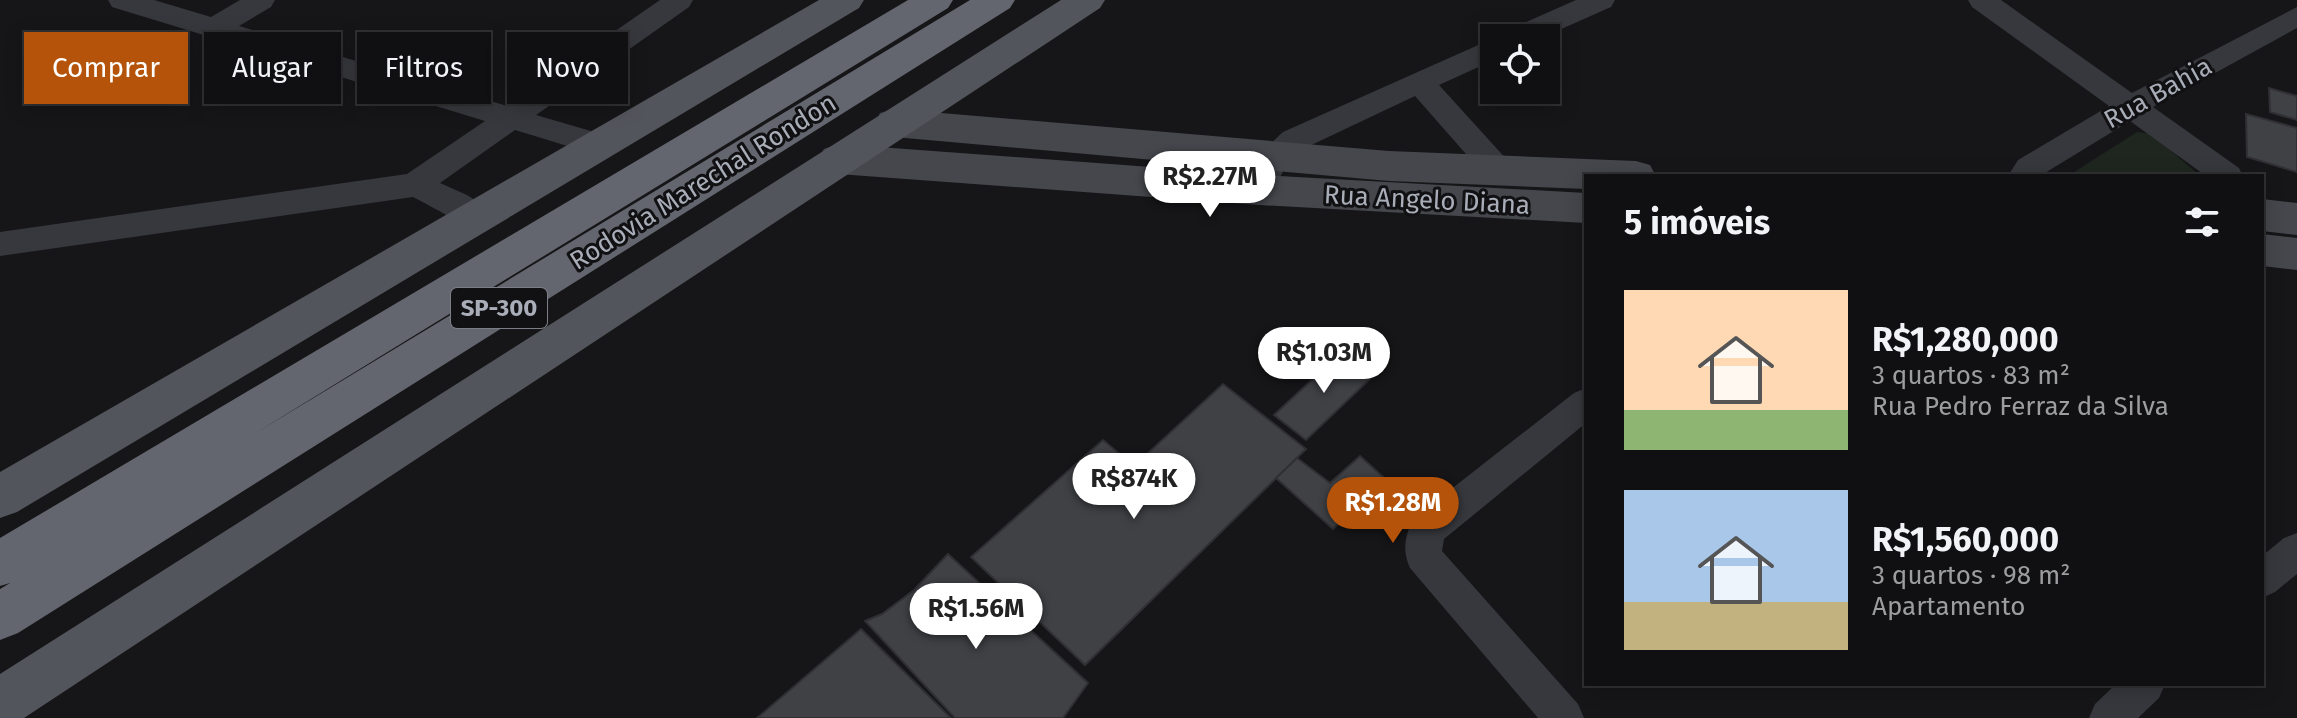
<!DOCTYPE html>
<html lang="pt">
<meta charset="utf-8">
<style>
body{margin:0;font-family:"Fira Sans",sans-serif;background:#19191b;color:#f1f3f6;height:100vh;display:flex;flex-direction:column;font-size:30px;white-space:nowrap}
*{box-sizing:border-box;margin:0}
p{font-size:26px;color:#9c9d9f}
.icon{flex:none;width:44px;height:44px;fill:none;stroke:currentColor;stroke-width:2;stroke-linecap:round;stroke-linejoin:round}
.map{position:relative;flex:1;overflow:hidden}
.side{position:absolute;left:1584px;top:174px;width:680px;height:512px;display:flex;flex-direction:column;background:#101012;border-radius:0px;box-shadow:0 4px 20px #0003,0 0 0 2px #303032}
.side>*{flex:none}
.guide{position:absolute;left:24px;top:32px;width:760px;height:72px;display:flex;gap:16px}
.fabs{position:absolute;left:1480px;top:24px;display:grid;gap:16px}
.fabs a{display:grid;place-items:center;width:80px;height:80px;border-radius:0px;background:#101012;box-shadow:0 4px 20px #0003,0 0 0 2px #303032;font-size:40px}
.price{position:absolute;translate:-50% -68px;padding:0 18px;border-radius:28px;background:#fff;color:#222;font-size:26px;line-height:52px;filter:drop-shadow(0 2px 4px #0008)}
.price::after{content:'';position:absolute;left:50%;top:48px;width:24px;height:18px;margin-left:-12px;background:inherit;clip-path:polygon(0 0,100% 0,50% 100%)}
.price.on{background:#b45309;color:#fff}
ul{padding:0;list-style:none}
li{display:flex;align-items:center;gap:24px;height:200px;padding:0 40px}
li span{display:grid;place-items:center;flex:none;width:224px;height:160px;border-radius:0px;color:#555}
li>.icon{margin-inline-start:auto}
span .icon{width:96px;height:96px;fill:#fffc;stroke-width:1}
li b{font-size:34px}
h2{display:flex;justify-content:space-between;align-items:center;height:96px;padding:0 40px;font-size:34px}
.pill{padding:0 28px;border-radius:0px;background:#101012;box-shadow:0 4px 20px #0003,0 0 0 2px #303032;font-size:28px;line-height:72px}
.pill.on{background:#b45309;color:#fff}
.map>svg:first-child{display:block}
</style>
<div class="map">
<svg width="2297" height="718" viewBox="0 0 2297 718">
<rect width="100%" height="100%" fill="#161618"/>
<path fill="#1e261f" d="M2137 132 2152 134 2200 176H2068Z"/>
<path fill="#404145" stroke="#303034" stroke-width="2" d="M2269 88 2297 96V120L2270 112Z
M2246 114 2297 128V172L2247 157Z
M1343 351 1375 374 1306 440 1274 415Z
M1223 384 1306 449 1085 665 971 557 1103 440 1134 466Z
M1360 456 1403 495 1381 518 1361 502 1333 529 1276 478 1297 458 1330 483Z
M948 554 1088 683 1063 718H955L865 621 882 614 914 590Z
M861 629 951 718H757Z"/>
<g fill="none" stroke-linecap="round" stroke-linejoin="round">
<path fill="#37383d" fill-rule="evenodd" d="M108 0H154L211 17 240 0H275L271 7 239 26 507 106 660 0H693L689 7 536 115 608 136 612 144 608 152 597 155 515 130 440 183 467 195 486 207 491 216 486 225C482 226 477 228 473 227 466 227 424 202 413 197L0 256V232L407 174 485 121 112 7Z
M1576 0H1615L1611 7 1541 38H1502L1506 31Z
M1968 0H2001L2132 93 2297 7V28L2153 107 2239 168 2243 176H2206L2130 121 2040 176H2008L2018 160 2109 106 1972 7Z
M1494 38V60L1439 85 1509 162 1513 170 1509 178 1498 181 1487 178 1415 96 1305 148 1287 163 1270 198 1259 202 1248 198 1244 190C1255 166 1263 149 1283 132Z
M1586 388V423L1444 539 1442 551 1578 704 1584 718H1538L1410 568C1402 551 1405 536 1413 519L1574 393Z
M2297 533V574L2275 592 2262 598V556L2284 538Z
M2116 684H2165L2159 698 2138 718H2089L2095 704Z"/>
<path fill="#45474d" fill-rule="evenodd" d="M894 109 1389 151 1636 161 1650 165 1656 176H1586V189L1389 181 894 137 880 133 875 123 880 113Z
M838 144 1259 175 1586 193V223L1259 205 838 174 824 169 818 159 824 149Z
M2262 199 2297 203V235L2262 231Z
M2262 234 2297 238V270L2262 266Z"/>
<path fill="#53555c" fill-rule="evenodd" d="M819 0H864L859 8 17 512 0 518V472Z
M1061 0H1105L1100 8 24 718H0V674Z"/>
<path fill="#63666e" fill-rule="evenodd" d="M908 0H953L948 8 236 445 970 0H1015L1010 8 18 633 0 640V589L10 583 0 586V538Z"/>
</g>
<g text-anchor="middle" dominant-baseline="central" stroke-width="6" stroke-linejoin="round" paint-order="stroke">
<rect fill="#111113" stroke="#7b7e86" stroke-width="2" x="451" y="288" width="96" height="40" rx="6"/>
<g font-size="24" font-weight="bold" fill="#a8adb8">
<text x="499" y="308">SP-300</text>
</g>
<g font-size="26" fill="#a8adb8" stroke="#111113">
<text transform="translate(2158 93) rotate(-29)">Rua Bahia</text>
<text transform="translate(703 182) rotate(-32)">Rodovia Marechal Rondon</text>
<text transform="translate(1427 200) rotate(3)">Rua Angelo Diana</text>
</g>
</g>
</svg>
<div class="fabs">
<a><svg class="icon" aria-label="locate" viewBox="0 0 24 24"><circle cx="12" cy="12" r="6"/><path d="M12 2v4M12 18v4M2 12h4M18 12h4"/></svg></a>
</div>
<b class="price" style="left:1210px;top:219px">R$2.27M</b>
<b class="price" style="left:1324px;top:395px">R$1.03M</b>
<b class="price" style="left:1134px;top:521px">R$874K</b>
<b class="price on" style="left:1393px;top:545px">R$1.28M</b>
<b class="price" style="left:976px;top:651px">R$1.56M</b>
<div class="guide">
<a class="pill on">Comprar</a>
<a class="pill">Alugar</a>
<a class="pill">Filtros</a>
<a class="pill">Novo</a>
</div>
<section class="side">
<h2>5 imóveis<svg class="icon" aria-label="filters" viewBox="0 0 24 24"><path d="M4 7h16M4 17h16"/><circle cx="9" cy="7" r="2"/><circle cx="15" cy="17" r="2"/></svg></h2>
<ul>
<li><span style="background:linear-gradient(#ffd9b3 75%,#8fb573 0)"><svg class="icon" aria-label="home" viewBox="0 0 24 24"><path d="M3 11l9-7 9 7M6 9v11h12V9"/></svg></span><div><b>R$1,280,000</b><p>3 quartos · 83 m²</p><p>Rua Pedro Ferraz da Silva</p></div></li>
<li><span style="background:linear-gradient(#a9c7e8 70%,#c2b280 0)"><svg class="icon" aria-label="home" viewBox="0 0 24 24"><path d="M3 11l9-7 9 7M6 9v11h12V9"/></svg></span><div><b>R$1,560,000</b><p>3 quartos · 98 m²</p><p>Apartamento</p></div></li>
</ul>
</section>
</div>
